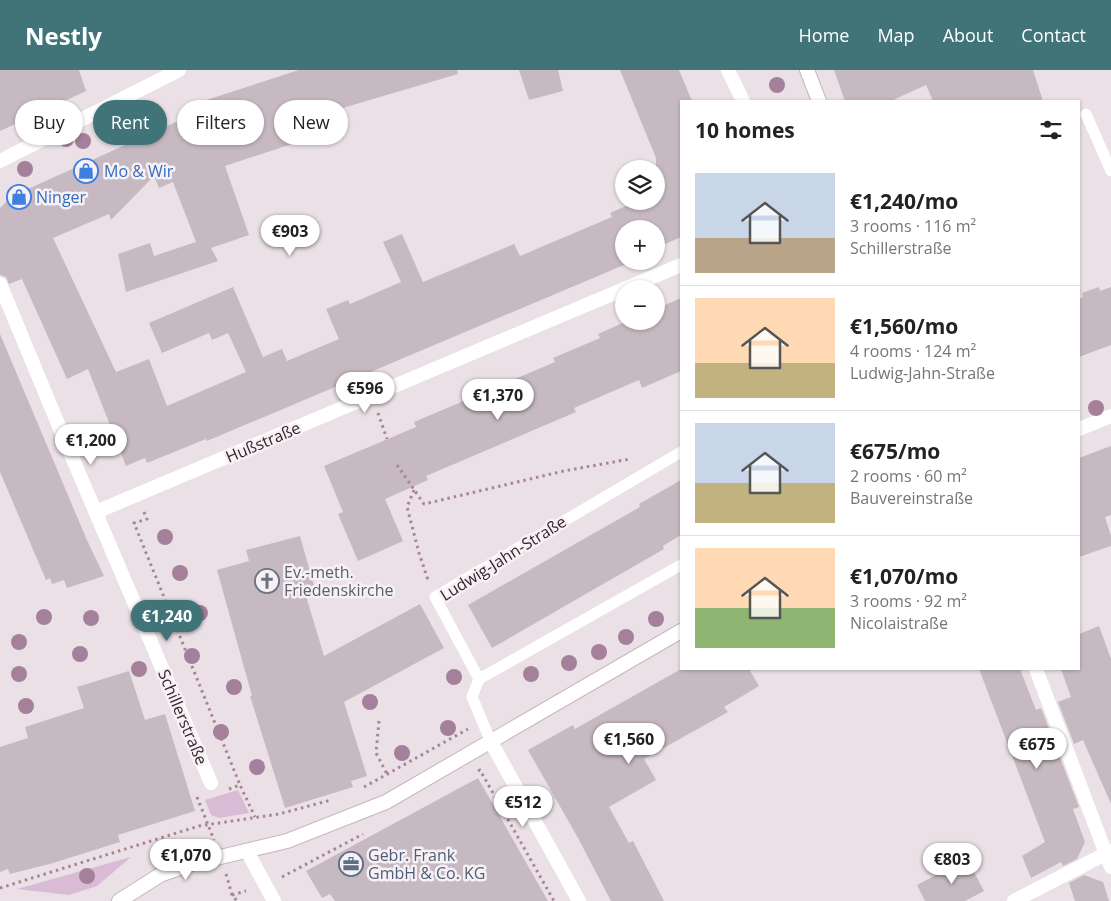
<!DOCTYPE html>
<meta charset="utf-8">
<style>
body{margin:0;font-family:"Open Sans",sans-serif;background:#f2f2f2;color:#222;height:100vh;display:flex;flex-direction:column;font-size:19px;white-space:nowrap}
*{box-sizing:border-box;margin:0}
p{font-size:16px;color:#767676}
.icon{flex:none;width:28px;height:28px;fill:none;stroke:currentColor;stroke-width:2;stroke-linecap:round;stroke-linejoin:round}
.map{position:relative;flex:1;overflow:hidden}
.panel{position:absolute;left:680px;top:30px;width:400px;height:570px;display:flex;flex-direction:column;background:#fff;border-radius:0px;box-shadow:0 1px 4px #0004}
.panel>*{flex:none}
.top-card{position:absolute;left:15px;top:30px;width:475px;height:45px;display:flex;gap:10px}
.fabs{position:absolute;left:615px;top:90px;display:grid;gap:10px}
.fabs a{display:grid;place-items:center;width:50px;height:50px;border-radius:50%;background:#fff;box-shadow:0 1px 4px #0004;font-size:25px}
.price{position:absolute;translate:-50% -42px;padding:0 11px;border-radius:18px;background:#fff;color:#222;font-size:16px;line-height:32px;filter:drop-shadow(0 1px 2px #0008)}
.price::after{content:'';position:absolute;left:50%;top:30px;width:15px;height:11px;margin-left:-8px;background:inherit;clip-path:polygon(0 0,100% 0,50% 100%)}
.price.current{background:#407479;color:#fff}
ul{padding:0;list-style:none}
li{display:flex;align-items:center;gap:15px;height:125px;padding:0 15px}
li+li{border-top:1px solid #e0e0e0}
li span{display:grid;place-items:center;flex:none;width:140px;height:100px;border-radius:0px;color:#555}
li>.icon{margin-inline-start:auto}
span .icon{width:60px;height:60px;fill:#fffc;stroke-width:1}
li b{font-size:21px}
h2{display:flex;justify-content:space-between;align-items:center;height:60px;padding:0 15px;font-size:21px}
.tag{padding:0 18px;border-radius:22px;background:#fff;box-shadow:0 1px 4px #0004;font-size:18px;line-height:45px}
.tag.current{background:#407479;color:#fff}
header{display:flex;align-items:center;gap:30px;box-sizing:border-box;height:70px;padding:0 25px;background:#407479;color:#fff}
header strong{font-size:24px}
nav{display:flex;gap:28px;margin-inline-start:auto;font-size:18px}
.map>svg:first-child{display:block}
</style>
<header>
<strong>Nestly</strong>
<nav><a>Home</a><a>Map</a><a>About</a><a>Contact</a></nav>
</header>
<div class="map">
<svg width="1111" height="831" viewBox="0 0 1111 831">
<rect width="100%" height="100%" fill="#eae0e6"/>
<path fill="#d9bbd5" d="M238 720 249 743 219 748 211 745 205 730Z
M131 787 97 816 69 825 17 819Z"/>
<path fill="#c7b9c1" d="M0 0H79L86 21 0 61Z
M299 0H457L458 4 285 55 292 74 225 96 249 165 211 178 218 191 126 222 118 184 150 173 154 186 196 172 173 112 159 118 154 106 111 150 109 144 53 168 116 302 149 289 167 336 246 302 228 263 212 270 209 263 162 283 149 253 233 217 263 287 282 279 287 291 339 269 326 239 348 230 350 234 401 212 383 172 402 164 423 212 514 174 520 186 612 147 610 143 637 131H656V88L620 0H679L692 31H681V167L656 178V159H624V191L631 192 207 371 206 369 147 393 145 388 126 396 88 299 67 309 22 209 9 214 6 207 0 205V138L7 131 28 119 187 47 188 40 197 33Z
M519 0H558L563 21 529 30Z
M834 0H1033L1043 31H933L926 15 891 31H845Z
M1099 217 1100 221 1111 217V275L1079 287V229L1083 227 1082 223Z
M681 228V301L642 318 639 310 574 338 576 342 426 406 428 410 385 429 403 471 358 491 338 444 343 442 324 396 416 357 414 352 555 292 553 288 600 268 598 264 627 251H657L656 239Z
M0 264 86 468 104 506 67 518 64 510 52 514 50 508 46 510 0 402Z
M1111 376V445L1105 447 1111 466V476L1079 487V388Z
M681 410V465L663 476 664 479 492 578 468 535 640 437 639 434Z
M300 466 316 523 306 526 324 586 420 534 444 578 344 632 367 706 351 711 353 717 285 738 250 626H252L217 500 249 491 246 480Z
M1099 556 1111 589V734L1083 670 1074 674 1058 632 1071 627 1061 599H1079V564Z
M681 599H749L759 616 724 637 728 642 644 689 656 710 609 737 629 773 633 771 664 831H611L578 768 528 680 573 655 575 659Z
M979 599H1020L1036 640 1041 638 1079 737 1073 739 1085 772 1077 789 1063 796 1061 792 1031 808 1022 786 1045 772Z
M129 601 145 650 165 644 195 741 118 765 120 772 53 793 10 804 8 799 0 802V677L28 668 25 657 84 638 77 617Z
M478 708 548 831H335L330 824 322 828 306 801Z
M967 789 984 821 965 831H925L917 815Z
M1084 805 1103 812 1109 831H1075L1069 813Z"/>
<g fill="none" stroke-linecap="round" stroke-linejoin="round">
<defs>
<path id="secondary" d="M807 0 819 31
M119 831 160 805 191 794 287 771 386 732 681 561"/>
</defs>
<use href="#secondary" stroke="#c8b5bf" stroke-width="16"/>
<path stroke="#aa8496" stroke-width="3" stroke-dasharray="2.5 4" stroke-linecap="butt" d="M378 343 387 369
M397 395 424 434 564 401 630 389
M414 420 407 437 419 483 428 510
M144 442 147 449 134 453 240 715
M379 651 376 683 387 704
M478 701 480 700 554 831
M364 717 468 659
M229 719 240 715 255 747
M197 727 214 770
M226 804 232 825 237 831
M282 807 363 764
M0 818 199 756 279 744 331 730
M232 825 246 821"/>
<path stroke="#fff" stroke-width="11" d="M1086 44 1111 101
M479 609 681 495
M491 672 472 627 479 609 435 527 681 382"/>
<path stroke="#fff" stroke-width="14" d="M0 214 61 361"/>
<path stroke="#fff" stroke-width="14" d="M728 0 743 31
M0 91 179 0
M624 219 681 195
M1079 359 1111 346
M61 361 211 713
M96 442 624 219
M1036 599 1111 797
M491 672 579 831
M247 781 274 831
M1014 831 1111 781"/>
<use href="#secondary" stroke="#fff" stroke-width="14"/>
</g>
<g fill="#a4809b">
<circle cx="777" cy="15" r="8"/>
<circle cx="126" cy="50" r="8"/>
<circle cx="43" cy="61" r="8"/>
<circle cx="66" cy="69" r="8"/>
<circle cx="83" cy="71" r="8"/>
<circle cx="25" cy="99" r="8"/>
<circle cx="1096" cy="338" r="8"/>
<circle cx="165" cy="467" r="8"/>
<circle cx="180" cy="503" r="8"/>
<circle cx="200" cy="543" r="8"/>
<circle cx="44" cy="547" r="8"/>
<circle cx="91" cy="548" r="8"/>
<circle cx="656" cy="549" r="8"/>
<circle cx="626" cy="567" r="8"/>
<circle cx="19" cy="572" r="8"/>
<circle cx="599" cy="582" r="8"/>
<circle cx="80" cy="584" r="8"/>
<circle cx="192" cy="586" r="8"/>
<circle cx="569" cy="593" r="8"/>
<circle cx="139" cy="599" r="8"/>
<circle cx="19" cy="604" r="8"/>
<circle cx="531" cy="604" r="8"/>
<circle cx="454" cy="607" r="8"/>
<circle cx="234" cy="617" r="8"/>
<circle cx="370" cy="632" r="8"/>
<circle cx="26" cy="636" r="8"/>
<circle cx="448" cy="658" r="8"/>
<circle cx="221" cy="662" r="8"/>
<circle cx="402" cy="683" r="8"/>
<circle cx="257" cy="697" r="8"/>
<circle cx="87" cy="806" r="8"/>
</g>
<defs>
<symbol id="shop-ring" viewBox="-11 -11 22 22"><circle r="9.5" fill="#f7f0f4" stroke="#3f7fe0" stroke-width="1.5"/><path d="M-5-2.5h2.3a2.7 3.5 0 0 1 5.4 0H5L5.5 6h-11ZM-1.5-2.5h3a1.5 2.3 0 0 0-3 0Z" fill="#3f7fe0"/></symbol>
<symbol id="church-ring" viewBox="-11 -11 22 22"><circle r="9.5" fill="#f7f0f4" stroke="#6b7280" stroke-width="1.5"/><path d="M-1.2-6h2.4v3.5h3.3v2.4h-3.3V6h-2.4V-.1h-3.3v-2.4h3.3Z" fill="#6b7280"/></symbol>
<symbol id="office-ring" viewBox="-11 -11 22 22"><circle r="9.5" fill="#f7f0f4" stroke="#5c6f8a" stroke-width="1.5"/><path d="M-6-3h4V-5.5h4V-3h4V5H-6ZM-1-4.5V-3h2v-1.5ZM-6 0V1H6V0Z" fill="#5c6f8a"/></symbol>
</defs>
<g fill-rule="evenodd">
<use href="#shop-ring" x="72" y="87" width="28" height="28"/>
<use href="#shop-ring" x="5" y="113" width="28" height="28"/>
<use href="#church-ring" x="253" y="497" width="28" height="28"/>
<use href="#office-ring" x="337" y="780" width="28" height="28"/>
</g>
<g text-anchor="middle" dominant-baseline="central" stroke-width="5" stroke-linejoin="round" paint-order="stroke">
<g font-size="16" fill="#366cbe" stroke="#f7f0f4" text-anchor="start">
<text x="104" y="101">Mo &amp; Wir</text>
<text x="36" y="127">Ninger</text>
</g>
<g font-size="16" fill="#38232c" stroke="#f7f0f4">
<text transform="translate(263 372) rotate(-23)">Hußstraße</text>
<text transform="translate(503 488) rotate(-32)">Ludwig-Jahn-Straße</text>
<text transform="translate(183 647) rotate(67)">Schillerstraße</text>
</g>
<g font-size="16" fill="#5b616d" stroke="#f7f0f4" text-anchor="start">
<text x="284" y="502">Ev.-meth.<tspan x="284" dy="18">Friedenskirche</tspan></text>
</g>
<g font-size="16" fill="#4e5e75" stroke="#f7f0f4" text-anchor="start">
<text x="368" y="785">Gebr. Frank<tspan x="368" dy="18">GmbH &amp; Co. KG</tspan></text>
</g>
</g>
</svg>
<div class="fabs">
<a><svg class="icon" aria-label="layers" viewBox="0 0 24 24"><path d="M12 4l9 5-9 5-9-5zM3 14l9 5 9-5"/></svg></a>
<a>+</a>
<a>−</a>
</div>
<b class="price" style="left:290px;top:187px">€903</b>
<b class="price" style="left:365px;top:344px">€596</b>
<b class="price" style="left:498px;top:351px">€1,370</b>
<b class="price" style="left:91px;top:396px">€1,200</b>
<b class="price current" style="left:167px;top:572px">€1,240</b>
<b class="price" style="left:629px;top:695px">€1,560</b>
<b class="price" style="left:1037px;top:700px">€675</b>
<b class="price" style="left:523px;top:758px">€512</b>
<b class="price" style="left:186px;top:811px">€1,070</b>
<b class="price" style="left:952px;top:815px">€803</b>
<div class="top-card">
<a class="tag">Buy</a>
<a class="tag current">Rent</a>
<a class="tag">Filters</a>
<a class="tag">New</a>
</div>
<section class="panel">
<h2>10 homes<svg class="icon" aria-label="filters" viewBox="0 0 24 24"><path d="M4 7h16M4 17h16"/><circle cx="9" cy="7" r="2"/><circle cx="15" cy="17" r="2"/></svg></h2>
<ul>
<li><span style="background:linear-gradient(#c9d6e8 65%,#b9a48a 0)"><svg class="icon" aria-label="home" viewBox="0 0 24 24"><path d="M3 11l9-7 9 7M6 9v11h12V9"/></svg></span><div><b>€1,240/mo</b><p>3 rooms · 116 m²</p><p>Schillerstraße</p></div></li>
<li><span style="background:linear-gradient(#ffd9b3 65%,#c2b280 0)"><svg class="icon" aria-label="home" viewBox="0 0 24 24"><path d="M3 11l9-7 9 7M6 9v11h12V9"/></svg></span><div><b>€1,560/mo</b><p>4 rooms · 124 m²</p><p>Ludwig-Jahn-Straße</p></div></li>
<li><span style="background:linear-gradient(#c9d6e8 60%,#c2b280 0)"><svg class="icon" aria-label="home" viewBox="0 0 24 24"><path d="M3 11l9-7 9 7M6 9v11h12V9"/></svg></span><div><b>€675/mo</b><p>2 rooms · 60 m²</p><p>Bauvereinstraße</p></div></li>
<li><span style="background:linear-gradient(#ffd9b3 60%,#8fb573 0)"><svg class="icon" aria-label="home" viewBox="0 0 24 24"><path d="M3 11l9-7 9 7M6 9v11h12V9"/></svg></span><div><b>€1,070/mo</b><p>3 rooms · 92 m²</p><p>Nicolaistraße</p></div></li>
</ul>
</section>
</div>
